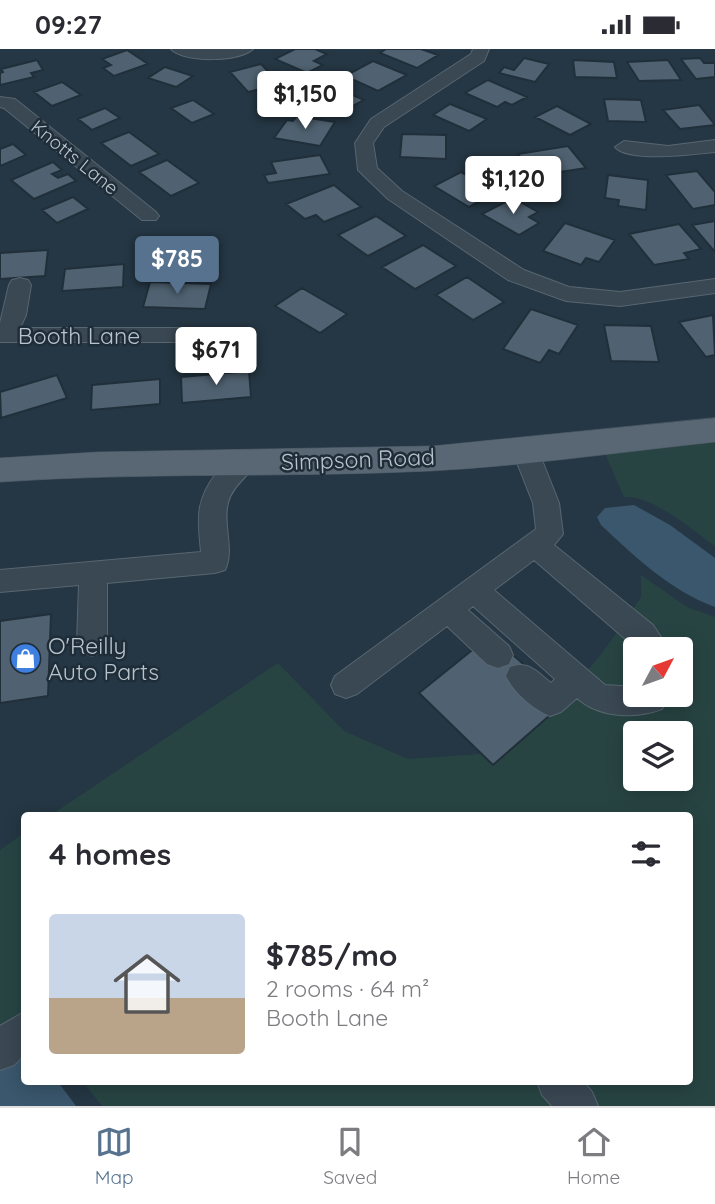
<!DOCTYPE html>
<meta charset="utf-8">
<style>
body{margin:0;font-family:Quicksand,sans-serif;background:#f2f2f3;color:#2b2b33;height:100vh;display:flex;flex-direction:column;font-size:26px;white-space:nowrap}
*{box-sizing:border-box;margin:0}
p{font-size:23px;color:#7c7c81}
.icon{flex:none;width:38px;height:38px;fill:none;stroke:currentColor;stroke-width:2;stroke-linecap:round;stroke-linejoin:round}
.map{position:relative;flex:1;overflow:hidden}
.details{position:absolute;left:21px;top:763px;width:672px;height:273px;display:flex;flex-direction:column;background:#fff;border-radius:7px;box-shadow:0 4px 18px #0003}
.details>*{flex:none}
.needle{width:46px;rotate:49deg}
.tools{position:absolute;left:623px;top:588px;display:grid;gap:14px}
.tools a{display:grid;place-items:center;width:70px;height:70px;border-radius:7px;background:#fff;box-shadow:0 4px 18px #0003;font-size:35px}
.price{position:absolute;translate:-50% -60px;padding:0 16px;border-radius:7px;background:#fff;color:#222;font-size:23px;line-height:46px;filter:drop-shadow(0 2px 4px #0008)}
.price::after{content:'';position:absolute;left:50%;top:42px;width:21px;height:16px;margin-left:-10px;background:inherit;clip-path:polygon(0 0,100% 0,50% 100%)}
.price.selected{background:#57728e;color:#fff}
ul{padding:0;list-style:none}
li{display:flex;align-items:center;gap:21px;height:175px;padding:0 28px}
li span{display:grid;place-items:center;flex:none;width:196px;height:140px;border-radius:7px;color:#555}
li>.icon{margin-inline-start:auto}
span .icon{width:84px;height:84px;fill:#fffc;stroke-width:1}
li b{font-size:30px}
h2{display:flex;justify-content:space-between;align-items:center;height:84px;padding:0 28px;font-size:30px}
.status{display:flex;justify-content:space-between;align-items:center;height:49px;padding:0 35px;background:#fff;direction:ltr}
.status svg{height:19px;fill:currentColor}
.menu{display:flex;justify-content:space-around;align-items:center;height:98px;border-top:2px solid #e1e1e2;background:#fff;font-size:19px;color:#7c7c81}
.menu a{display:grid;justify-items:center;gap:4px}
.menu .selected{color:#57728e}
.map>svg:first-child{display:block}
</style>
<div class="status"><b>09:27</b><svg viewBox="0 0 49 12"><path d="M0 12V9h3v3zM5 12V6h3v6zM10 12V3h3v9zM15 12V0h3v12zM26 1h20v11H26zM47 4h2v5h-2z"/></svg></div>
<div class="map">
<svg width="715" height="1057" viewBox="0 0 715 1057">
<rect width="100%" height="100%" fill="#253744"/>
<path fill="#274443" fill-rule="evenodd" d="M715 378V497C692 481 653 446 624 448L600 393Z
M641 526 687 558 715 568V1057H102L83 1033 690 1032V766H51L278 614 344 682 408 710 494 704 548 668 603 603 641 548ZM635 600H681V646H635ZM635 684H681V730H635Z
M24 784V964L0 978V801Z"/>
<path fill="#3a576d" d="M634 456 670 476 715 509V558C671 542 635 508 601 476L597 468 605 459Z
M20 982 24 987V1032L58 1033 76 1057H0V996Z"/>
<path fill="#506271" stroke="#212f3a" stroke-width="2" d="M295 0H315L327 5 314 12 323 16 307 24 275 10Z
M386 0H421L438 6 417 19 380 4Z
M127 1 148 15 114 27 103 19 111 16 102 10Z
M524 9 549 15 535 33 499 24 504 18 514 21Z
M700 9 704 14H715V28L696 30 681 10Z
M37 11 43 21 31 24 34 28 0 36V24L3 23 1 20Z
M573 11 614 13 617 29 575 28Z
M668 11 681 31 639 32 627 13Z
M373 12 407 26 378 42 345 27Z
M261 15 280 35 248 43 230 23Z
M165 18 193 27 176 38 148 29Z
M488 31 527 48 512 56 505 53 497 58 465 44Z
M62 33 81 46 52 57 34 43Z
M330 36 364 51 342 63 309 48Z
M604 50 641 51 646 73 608 72Z
M193 51 214 65 192 74 171 59Z
M450 55 487 70 469 82 433 66Z
M699 56 715 76 680 80 663 61Z
M557 57 591 75 570 86 535 68Z
M105 59 120 69 92 81 78 70Z
M297 67 335 73 320 97 274 89 287 71 293 72Z
M129 83 159 105 131 117 101 94Z
M402 85 446 86V110L400 108Z
M13 95 26 106 0 117V100Z
M568 97 586 119 534 127 518 105Z
M320 106 330 125 268 134 264 126 276 124 271 113Z
M167 111 199 134 171 147 139 123Z
M53 113 62 121 52 125 58 129 68 125 76 132 34 150 11 131Z
M697 122 715 143V156L693 160 666 126Z
M461 123 472 129 480 125 504 139 469 158 434 137Z
M608 126 648 131 646 161 618 157 619 151 605 149Z
M334 136 361 158 324 173 316 166 305 170 286 155Z
M73 148 88 160 57 174 42 161Z
M513 149 538 163 529 168 539 174 519 186 482 165Z
M376 167 406 187 368 207 338 186Z
M715 172V203L692 176Z
M565 174 615 191 599 213 586 209 581 216 543 202Z
M679 175 701 200 684 204 689 210 654 216 629 185Z
M423 196 456 217 415 240 382 218Z
M48 201 45 227 0 230V204Z
M124 215 123 238 62 242 65 220Z
M467 228 504 253 473 271 436 246Z
M150 233 211 235 205 260 143 258Z
M302 239 347 265 320 284 275 257Z
M531 260 578 276 559 305 549 301 540 314 503 300Z
M713 266 715 306 706 308 679 273Z
M604 276 651 277 659 313 611 312Z
M249 322 251 348 182 354 181 328Z
M57 326 67 349 1 369 0 343Z
M160 330V355L91 361 92 336Z
M51 565 48 647 0 654V572Z
M476 598 506 600 529 620 512 634 549 667 493 716 419 644Z"/>
<g fill="none" stroke-linecap="round" stroke-linejoin="round">
<defs>
<path id="minor" d="M171 0H253C240 13 184 14 171 0Z
M473 0H489L484 12 384 78 373 94 377 119 402 142 524 221 569 238 620 243 715 230V244L620 257 566 252 508 231 388 150 358 121 355 94 371 70 471 5Z
M0 48 15 50 156 163 159 167 156 171H142L4 59 0 58Z
M715 91V103C694 105 629 114 615 98L624 92 668 97Z
M20 229 28 231 31 236 26 266 20 279H242L250 281 253 286 250 291 242 293H0V274L9 236 12 231Z
M525 392 534 395 538 401 559 454 563 485 554 496 653 576 669 600H637L534 511 494 541 605 636 635 638V646H668L662 660C635 670 599 669 577 649L561 663 550 667C533 660 514 644 506 627L510 618C529 611 537 623 551 634L555 630 473 557 468 561 509 597 513 606 509 615 498 619 487 615 447 577 357 645 346 649 335 645 331 636 335 627 536 480 533 454 512 401 516 395Z
M244 404 253 406 257 413C248 428 232 437 228 454 222 475 235 501 225 521L215 524 107 534V594L102 603 92 607 82 603 77 594 79 536 0 543V521L201 503C200 489 197 473 200 458 204 437 223 410 244 404Z
M24 963V1006L14 1016 0 1021V977Z
M537 1032H583L592 1043 598 1057H552L542 1046Z"/>
<path id="major" d="M715 369V393C620 403 525 417 430 422 287 429 143 423 0 433V409L98 403 433 397Z"/>
</defs>
<use href="#minor" stroke="#586670" stroke-width="2"/>
<use href="#major" stroke="#47545f" stroke-width="1"/>
<use href="#minor" fill="#3a4853" fill-rule="evenodd"/>
<use href="#major" fill="#586773" fill-rule="evenodd"/>
</g>
<defs>
<symbol id="shop-disc" viewBox="-11 -11 22 22"><circle r="9.5" fill="#3f7fe0" stroke="#1e2d38"/><path d="M-5-2.5h2.3a2.7 3.5 0 0 1 5.4 0H5L5.5 6h-11ZM-1.5-2.5h3a1.5 2.3 0 0 0-3 0Z" fill="#fff"/></symbol>
</defs>
<g fill-rule="evenodd">
<use href="#shop-disc" x="8" y="592" width="35" height="35"/>
</g>
<g text-anchor="middle" dominant-baseline="central" stroke-width="5" stroke-linejoin="round" paint-order="stroke">
<g font-size="19" fill="#b7c3cd" stroke="#1e2d38">
<text transform="translate(75 108) rotate(39)">Knotts Lane</text>
</g>
<g font-size="23" fill="#b7c3cd" stroke="#1e2d38">
<text x="79" y="286">Booth Lane</text>
<text transform="translate(358 410) rotate(-2)">Simpson Road</text>
</g>
<g font-size="23" fill="#b7c3cd" stroke="#1e2d38" text-anchor="start">
<text x="48" y="596">O'Reilly<tspan x="48" dy="26">Auto Parts</tspan></text>
</g>
</g>
</svg>
<div class="tools">
<a><svg class="needle" viewBox="-14 -14 28 28"><path d="M0-13l5 13h-10z" fill="#e53935"/><path d="M0 13l5-13h-10z" fill="#7c7c81"/></svg></a>
<a><svg class="icon" aria-label="layers" viewBox="0 0 24 24"><path d="M12 4l9 5-9 5-9-5zM3 14l9 5 9-5"/></svg></a>
</div>
<b class="price" style="left:305px;top:82px">$1,150</b>
<b class="price" style="left:513px;top:167px">$1,120</b>
<b class="price selected" style="left:177px;top:247px">$785</b>
<b class="price" style="left:216px;top:338px">$671</b>
<section class="details">
<h2>4 homes<svg class="icon" aria-label="filters" viewBox="0 0 24 24"><path d="M4 7h16M4 17h16"/><circle cx="9" cy="7" r="2"/><circle cx="15" cy="17" r="2"/></svg></h2>
<ul>
<li><span style="background:linear-gradient(#c9d6e8 60%,#b9a48a 0)"><svg class="icon" aria-label="home" viewBox="0 0 24 24"><path d="M3 11l9-7 9 7M6 9v11h12V9"/></svg></span><div><b>$785/mo</b><p>2 rooms · 64 m²</p><p>Booth Lane</p></div></li>
</ul>
</section>
</div>
<nav class="menu">
<a class="selected"><svg class="icon" aria-label="map" viewBox="0 0 24 24"><path d="M3 6l6-2 6 2 6-2v14l-6 2-6-2-6 2zM9 4v14M15 6v14"/></svg>Map</a>
<a><svg class="icon" aria-label="saved" viewBox="0 0 24 24"><path d="M7 4h10v16l-5-4-5 4z"/></svg>Saved</a>
<a><svg class="icon" aria-label="home" viewBox="0 0 24 24"><path d="M3 11l9-7 9 7M6 9v11h12V9"/></svg>Home</a>
</nav>
